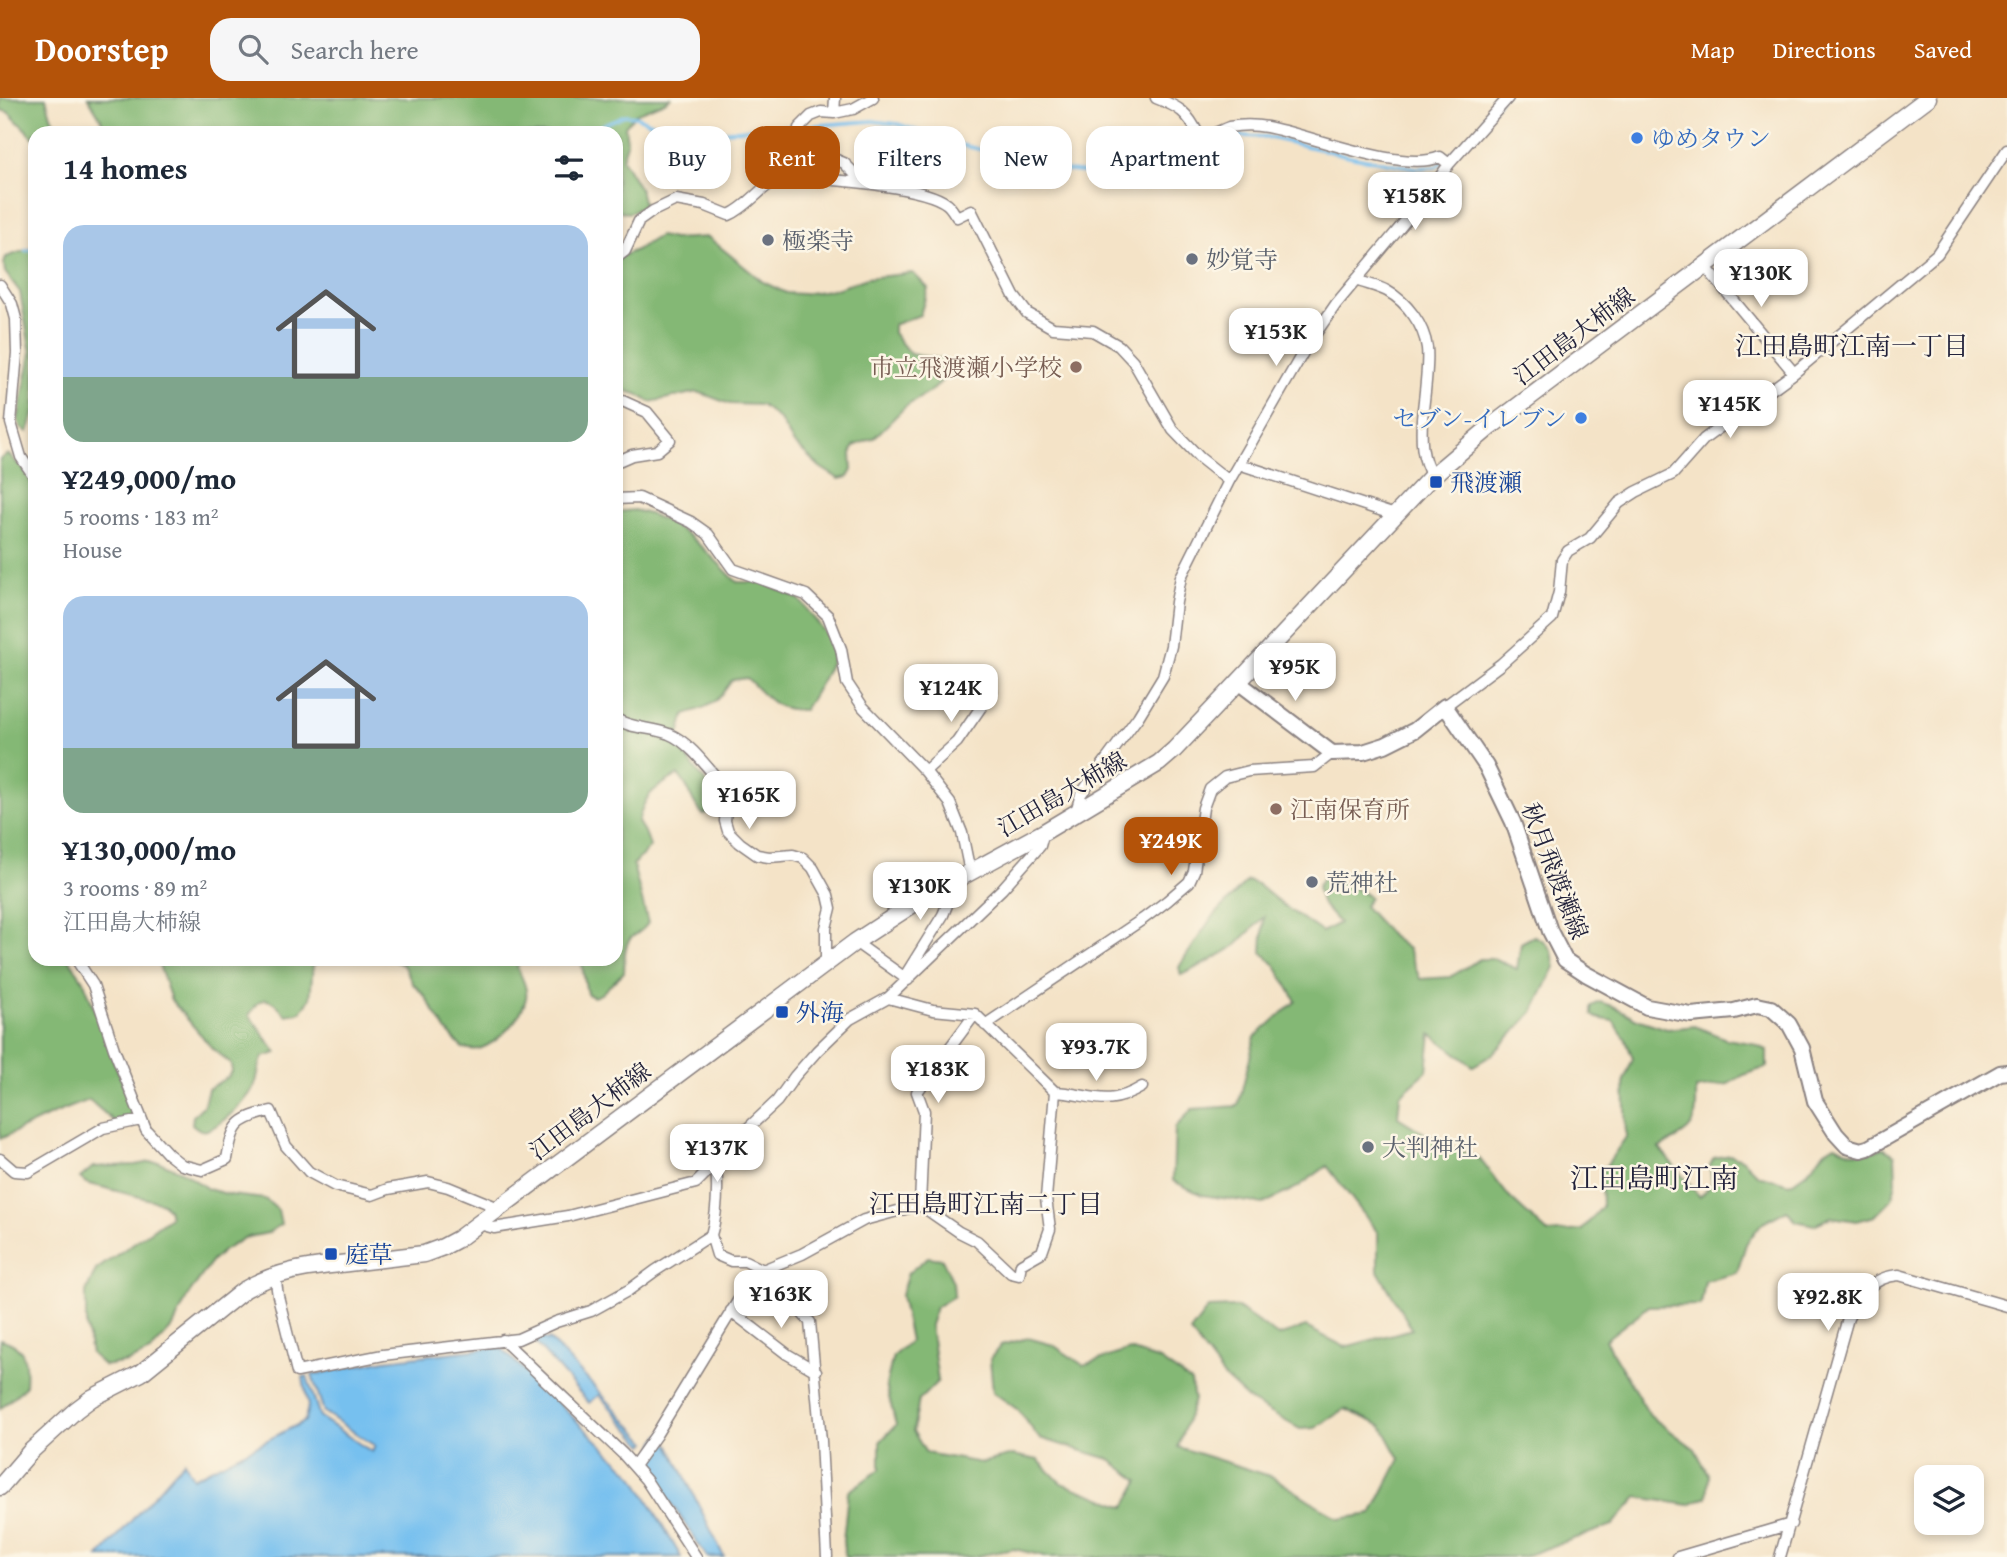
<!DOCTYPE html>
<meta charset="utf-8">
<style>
body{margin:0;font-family:"Gentium Book Plus","Noto Serif JP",serif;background:#f6f6f7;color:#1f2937;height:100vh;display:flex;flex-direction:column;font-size:26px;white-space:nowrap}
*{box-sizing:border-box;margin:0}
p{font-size:23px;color:#747a83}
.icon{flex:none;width:38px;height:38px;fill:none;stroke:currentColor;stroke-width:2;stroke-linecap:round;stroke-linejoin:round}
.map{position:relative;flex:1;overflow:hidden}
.drawer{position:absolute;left:28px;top:28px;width:595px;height:840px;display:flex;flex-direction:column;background:#fff;border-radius:21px;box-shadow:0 4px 10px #0003}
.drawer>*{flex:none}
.hud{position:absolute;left:644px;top:28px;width:665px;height:63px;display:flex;gap:14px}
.controls{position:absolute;left:1914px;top:1367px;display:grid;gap:14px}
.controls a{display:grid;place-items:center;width:70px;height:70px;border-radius:14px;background:#fff;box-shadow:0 4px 10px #0003;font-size:35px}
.price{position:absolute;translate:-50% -60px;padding:0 16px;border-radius:14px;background:#fff;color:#222;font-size:23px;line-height:46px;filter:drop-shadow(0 2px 4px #0008)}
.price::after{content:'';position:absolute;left:50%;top:42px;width:21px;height:16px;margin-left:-10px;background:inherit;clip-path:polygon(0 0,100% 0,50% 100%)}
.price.selected{background:#b45309;color:#fff}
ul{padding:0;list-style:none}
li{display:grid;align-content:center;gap:14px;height:371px;padding:0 35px}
li span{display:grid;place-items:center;height:217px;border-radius:21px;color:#555}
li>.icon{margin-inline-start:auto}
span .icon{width:126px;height:126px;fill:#fffc;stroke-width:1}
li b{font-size:30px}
h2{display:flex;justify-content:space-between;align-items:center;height:84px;padding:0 35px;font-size:30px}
.chip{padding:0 24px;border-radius:21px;background:#fff;box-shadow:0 4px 10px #0003;font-size:24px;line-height:63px}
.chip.selected{background:#b45309;color:#fff}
header{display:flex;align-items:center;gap:42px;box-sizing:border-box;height:98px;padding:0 35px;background:#b45309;color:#fff}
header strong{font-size:33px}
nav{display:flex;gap:38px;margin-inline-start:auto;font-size:24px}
.search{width:490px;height:63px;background:#f6f6f7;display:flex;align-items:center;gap:18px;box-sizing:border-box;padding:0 24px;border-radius:21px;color:#747a83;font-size:26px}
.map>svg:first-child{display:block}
</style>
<header>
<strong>Doorstep</strong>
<div class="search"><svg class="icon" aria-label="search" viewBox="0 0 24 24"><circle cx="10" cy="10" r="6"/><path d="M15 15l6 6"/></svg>Search here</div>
<nav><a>Map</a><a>Directions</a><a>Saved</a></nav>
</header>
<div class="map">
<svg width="2007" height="1459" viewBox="0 0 2007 1459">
<rect width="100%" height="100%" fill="#fcf5e5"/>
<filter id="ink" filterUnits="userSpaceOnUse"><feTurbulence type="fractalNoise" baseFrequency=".0143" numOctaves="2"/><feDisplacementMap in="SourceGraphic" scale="14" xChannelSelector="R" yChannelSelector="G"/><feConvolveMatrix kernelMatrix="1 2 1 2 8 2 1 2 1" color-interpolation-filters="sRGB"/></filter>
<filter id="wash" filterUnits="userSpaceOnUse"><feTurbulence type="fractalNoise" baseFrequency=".00686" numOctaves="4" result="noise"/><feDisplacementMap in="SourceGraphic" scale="28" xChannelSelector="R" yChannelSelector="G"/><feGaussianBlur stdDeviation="1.57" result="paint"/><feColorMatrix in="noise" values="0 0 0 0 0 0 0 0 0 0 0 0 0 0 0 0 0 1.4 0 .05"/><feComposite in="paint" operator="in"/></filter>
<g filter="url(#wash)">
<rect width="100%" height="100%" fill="#f4e3c7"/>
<path fill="#84b874" stroke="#536d58" stroke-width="2" d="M0 0H46L51 18 59 35H35V41L8 14 0 12Z
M88 0H670L665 4 635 16 625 28 627 45 622 61 640 91 644 107C633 114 628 118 616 111V35H105L101 21Z
M659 138 674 141 708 139 763 184 786 195 802 196 836 191 867 180 913 175 928 190 920 217 893 227V235L910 256 943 261 949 264 951 273 934 291 905 309 874 340 854 348 851 356 852 372 848 379 839 381 820 369 793 344 780 322 761 307 730 306 698 294 650 304 637 296 616 290V160L636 152Z
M35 149V312L28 334 21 330 18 322 31 255 20 194 5 174 4 166 6 159Z
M8 356 35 383V861H69L84 884 134 1015 115 1024 89 1002 53 1016 0 1041V361Z
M634 412C681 422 705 452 737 484H763L799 501 830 541C832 546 835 551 833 557 830 571 812 600 804 612 773 612 767 600 747 580L732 582C716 606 712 608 685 616L678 640 684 656 718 700 711 714 703 716C691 706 690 688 678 677 653 691 645 695 638 724L647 739 650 749 633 767 648 825C643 833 638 834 631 840 623 848 625 863 624 874L601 896 594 899 587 896 581 861H616V414Z
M1324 778C1337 785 1361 790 1370 800L1364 808 1392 839 1408 851 1420 881 1450 879 1480 861H1494L1517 871 1521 845 1534 838 1544 843 1552 853 1555 869 1533 914 1492 957 1473 968 1431 936 1427 973 1400 997 1398 1019 1445 1048 1479 1060 1510 1100 1548 1135 1582 1132 1602 1109 1601 1075 1626 1039 1624 982 1633 961 1625 940 1613 923 1597 920 1592 917V908L1600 904 1613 908 1637 921 1667 931 1695 928 1726 941 1751 945 1767 952V969L1744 977 1728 986 1696 991C1697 1032 1694 1030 1659 1050L1700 1099 1712 1086 1710 1067 1714 1060 1731 1057 1742 1061 1758 1077 1790 1086 1807 1074 1825 1053 1835 1047C1852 1056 1866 1057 1883 1050L1895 1057 1896 1084 1892 1101 1875 1118 1857 1123 1831 1119 1814 1127 1796 1123 1787 1112 1761 1126 1746 1146 1737 1175 1705 1183 1701 1207 1649 1208 1605 1242 1650 1318 1695 1351 1709 1378 1707 1399 1689 1407 1637 1399 1613 1427 1522 1459H1049L1014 1451 971 1459H845L843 1443 848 1394 880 1371V1344L896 1327 886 1287 893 1258 910 1243 901 1197 908 1175 928 1159 942 1161 953 1184 954 1198 936 1209 930 1227 938 1283 919 1302 913 1333 926 1355 981 1365 1013 1357 1038 1362 1061 1385 1125 1409 1139 1383 1109 1361 1039 1340 1018 1312 993 1294 990 1261 1001 1247 1028 1240 1053 1247 1083 1267 1130 1252 1160 1262 1191 1284 1194 1302 1178 1349 1273 1379 1339 1421 1372 1416 1400 1361 1382 1328 1345 1311 1315 1330 1300 1331 1250 1303 1225 1280 1190 1234 1208 1210 1236 1209 1278 1238 1306 1229 1345 1249 1412 1231 1378 1173V1135L1327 1068 1298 1089 1263 1106 1202 1097 1173 1083 1175 1030 1192 1011 1238 1008 1255 939 1296 903 1276 868 1262 854 1264 819 1235 848 1210 863 1181 877 1179 869 1210 822 1247 783 1257 786 1284 808 1322 834 1339 825 1321 805 1317 789Z
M157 861H322L313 867 310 901 301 914 286 917 275 905 265 901 258 905 249 917 277 955 263 959C257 969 259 982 253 991 245 1004 222 1027 207 1032 201 1034 197 1030 192 1026L193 1018 204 1007 208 991 228 979 232 972 230 965 212 950 171 902Z
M391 861H522L517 869C521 878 528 890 526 900 522 920 498 945 479 951 474 952 467 951 462 950L446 932 424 897 413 886 403 867Z
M151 1064H159L181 1073 208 1091 231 1097 265 1101 278 1112 281 1126 268 1135 244 1140 223 1153 212 1163 187 1199 173 1229 150 1254 128 1264 104 1268 91 1256 86 1229V1194L96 1172 170 1119 168 1111 163 1105 86 1085 80 1080 93 1069 135 1067Z
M0 1241C28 1249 26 1263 25 1289L0 1311Z"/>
<path fill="#76c0ef" stroke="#4c7195" stroke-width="2" d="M539 1236 547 1243 549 1241 647 1344 644 1347 599 1297 589 1305 532 1241Z
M500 1249 634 1378 681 1459H99L184 1363 193 1380 305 1323 308 1308 303 1279 307 1278 320 1319 372 1354 375 1348 324 1314 312 1277 385 1262Z
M663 1334 724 1459H707L646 1367 657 1340Z"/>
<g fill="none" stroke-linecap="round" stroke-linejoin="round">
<path stroke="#76c0ef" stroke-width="3.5" d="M1484 20 1501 0
M805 28 873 23 898 26 953 45 1069 73 1150 81 1167 76 1212 48 1227 41 1239 38 1266 39 1354 59 1416 70 1436 69 1458 50
M587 35 606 25 625 17 635 18 674 34 705 36 767 28H797
M25 153 35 151"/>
</g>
</g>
<g filter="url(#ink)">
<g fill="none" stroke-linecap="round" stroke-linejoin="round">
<defs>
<path id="minor" d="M1156 0C1179 9 1188 14 1199 38 1211 39 1218 33 1229 29 1240 27 1256 27 1267 29 1310 37 1402 75 1440 59L1449 66
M834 15 835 0
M868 84 855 76 844 65 813 52 800 41 799 30 811 18 821 14 834 15 853 11 873 0
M616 160 625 153 639 123 653 113 676 102 704 107 729 117C750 108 761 87 783 78 817 81 923 86 947 106 951 109 954 115 957 119L971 112 1014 198 1027 215 1053 230 1093 233 1119 248 1133 263 1173 332 1200 360 1229 383
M1705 168 1794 275
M1356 182C1366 186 1378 188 1387 193 1407 204 1424 227 1427 250 1429 268 1424 300 1422 321 1421 342 1421 360 1432 378
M0 187 12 206 16 221 17 255 11 325 21 359 35 380
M616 300 647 314 670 342 657 353 632 357 616 364
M1239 366 1395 417
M616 401 639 400 691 424 708 436 733 471 806 497 828 518 841 551 847 585 863 609 925 673 950 705 962 735 970 774
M1445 608 1501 566 1552 520 1559 494 1562 462 1568 453 1590 440 1619 405 1636 394 1673 376 1704 341 1794 275 1937 156 2007 52
M616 621C631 631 652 629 669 636 690 644 710 673 725 690L727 700 725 723 728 733 740 745 757 757 769 759 793 757 803 760 813 770 828 797 831 810 826 830V866
M925 673 957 644 992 593
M1076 714 1081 696 1138 619 1163 578 1171 548 1176 504 1181 479 1229 383 1305 251 1336 206 1428 96 1449 66 1508 0
M855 844 908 882
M76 861 93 887 114 951 146 1032 168 1056 182 1067 202 1072 227 1061C233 1027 236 1021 271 1013L286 1048 309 1074 335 1088 372 1097 388 1091 428 1084 448 1089 499 1110
M905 878 943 817 957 782
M985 927 1143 821 1167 803 1189 784 1194 773 1203 710 1210 691 1225 679 1249 673 1314 669 1332 655
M1055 994C1093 996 1105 1011 1142 989
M0 1061 14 1073 28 1074 103 1030 141 1022
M920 1107 924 1013 917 994 975 916
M479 1126 494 1130 568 1118 696 1085 716 1065 729 1048 777 1003 795 978 817 953 850 921 888 900 1002 791 1040 748 1044 734
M711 1137C718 1114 718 1089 716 1065
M763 1172 802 1156 864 1122 920 1107 959 1134 977 1143 1011 1175 1019 1177 1021 1166 1042 1154 1050 1131 1046 1100 1055 994 975 916 933 912 888 900
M275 1177 278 1198 297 1274 383 1257 518 1241 556 1224 591 1213 629 1192 655 1173 711 1137 717 1157 731 1163H745L763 1172 810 1224 821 1343 827 1459
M731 1213 787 1256 816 1273
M503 1242 623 1356 646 1382 696 1459
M634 1368 656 1337 758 1170
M1678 1459 1791 1426
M1780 1459 1848 1220C1859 1198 1871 1179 1899 1177L2007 1208"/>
<path id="secondary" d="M1238 584 1332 655 1363 654 1385 647 1415 632 1445 608 1486 668 1513 724 1550 833 1565 862 1586 876 1647 909 1691 917 1734 913 1757 907 1771 910 1789 926 1802 950 1815 1003 1836 1036 1847 1048 1861 1052 1868 1050 2000 975 2007 974"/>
<path id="primary" d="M0 1389 30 1354 76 1312 92 1300 141 1275 244 1192C277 1172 311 1169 348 1165 373 1162 399 1159 424 1156L443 1149 458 1141 855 844 921 801 1044 734 1159 665 1174 652 1229 594 1432 378 1490 329 1928 0"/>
</defs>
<use href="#minor" stroke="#8b8281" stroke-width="13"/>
<use href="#secondary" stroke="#8b8281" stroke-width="18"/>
<use href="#primary" stroke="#8b8281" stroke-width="19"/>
<use href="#minor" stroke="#fff" stroke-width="10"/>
<use href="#secondary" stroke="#fff" stroke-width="14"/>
<use href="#primary" stroke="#fff" stroke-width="16"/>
</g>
</g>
<g fill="#3f7fe0" stroke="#fcf5e5" stroke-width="2.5">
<circle cx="1637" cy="40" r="7"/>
<circle cx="1581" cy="320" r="7"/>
</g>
<g fill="#6b7280" stroke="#fcf5e5" stroke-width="2.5">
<circle cx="768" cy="142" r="7"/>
<circle cx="1192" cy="161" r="7"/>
<circle cx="1312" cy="784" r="7"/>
<circle cx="1368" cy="1049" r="7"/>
</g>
<g fill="#8d6e63" stroke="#fcf5e5" stroke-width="2.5">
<circle cx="1076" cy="269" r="7"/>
<circle cx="1276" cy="711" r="7"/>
</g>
<g fill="#1a4fb4" stroke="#fcf5e5" stroke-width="2.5">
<rect x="1429" y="377" width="14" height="14" rx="3.5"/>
<rect x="775" y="907" width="14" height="14" rx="3.5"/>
<rect x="324" y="1149" width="14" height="14" rx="3.5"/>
</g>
<g text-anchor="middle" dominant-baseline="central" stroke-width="5" stroke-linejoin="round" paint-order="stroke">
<g font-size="24" fill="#366cbe" stroke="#fcf5e5" text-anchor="start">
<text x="1651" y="40">ゆめタウン</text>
<text x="1567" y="320" text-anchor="end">セブン-イレブン</text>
</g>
<g font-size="24" fill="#5b616d" stroke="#fcf5e5" text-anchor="start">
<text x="782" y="142">極楽寺</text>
<text x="1206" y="161">妙覚寺</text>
<text x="1326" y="784">荒神社</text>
<text x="1382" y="1049">大判神社</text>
</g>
<g font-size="24" fill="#22223b" stroke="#fcf5e5">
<text transform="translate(1574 238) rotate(-37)">江田島大柿線</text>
<text transform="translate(1062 696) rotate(-30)">江田島大柿線</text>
<text transform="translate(1555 773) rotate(69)">秋月飛渡瀬線</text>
<text transform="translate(590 1013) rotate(-37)">江田島大柿線</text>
</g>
<g font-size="24" fill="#785e54" stroke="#fcf5e5" text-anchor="end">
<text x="1062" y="269">市立飛渡瀬小学校</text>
<text x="1290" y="711" text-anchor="start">江南保育所</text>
</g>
<g font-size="24" fill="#164399" stroke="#fcf5e5" text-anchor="start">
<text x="1450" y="384">飛渡瀬</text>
<text x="796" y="914">外海</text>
<text x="345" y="1156">庭草</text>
</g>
<g font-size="26" fill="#22223b" stroke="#fcf5e5">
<text x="1852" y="247">江田島町江南一丁目</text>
<text x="986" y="1105">江田島町江南二丁目</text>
</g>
<g font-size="28" fill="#22223b" stroke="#fcf5e5">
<text x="1654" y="1079">江田島町江南</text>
</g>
</g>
</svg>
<div class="controls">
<a><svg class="icon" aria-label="layers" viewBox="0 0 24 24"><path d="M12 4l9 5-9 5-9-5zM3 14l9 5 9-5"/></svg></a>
</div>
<b class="price" style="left:1415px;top:134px">¥158K</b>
<b class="price" style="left:1761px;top:211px">¥130K</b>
<b class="price" style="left:1276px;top:270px">¥153K</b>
<b class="price" style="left:1730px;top:342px">¥145K</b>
<b class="price" style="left:1295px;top:605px">¥95K</b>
<b class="price" style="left:951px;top:626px">¥124K</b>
<b class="price" style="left:749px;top:733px">¥165K</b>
<b class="price selected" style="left:1171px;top:779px">¥249K</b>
<b class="price" style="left:920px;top:824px">¥130K</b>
<b class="price" style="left:1096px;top:985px">¥93.7K</b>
<b class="price" style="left:938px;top:1007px">¥183K</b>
<b class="price" style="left:717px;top:1086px">¥137K</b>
<b class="price" style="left:781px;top:1232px">¥163K</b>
<b class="price" style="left:1828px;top:1235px">¥92.8K</b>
<div class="hud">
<a class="chip">Buy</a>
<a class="chip selected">Rent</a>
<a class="chip">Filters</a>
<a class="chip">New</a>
<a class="chip">Apartment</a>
</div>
<section class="drawer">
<h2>14 homes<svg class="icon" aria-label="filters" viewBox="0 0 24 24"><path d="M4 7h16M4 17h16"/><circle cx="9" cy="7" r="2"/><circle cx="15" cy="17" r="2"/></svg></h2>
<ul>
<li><span style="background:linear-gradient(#a9c7e8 70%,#7fa58c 0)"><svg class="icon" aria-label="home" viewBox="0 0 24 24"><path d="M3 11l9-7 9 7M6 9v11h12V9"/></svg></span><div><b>¥249,000/mo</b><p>5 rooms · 183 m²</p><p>House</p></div></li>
<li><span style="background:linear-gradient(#a9c7e8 70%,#7fa58c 0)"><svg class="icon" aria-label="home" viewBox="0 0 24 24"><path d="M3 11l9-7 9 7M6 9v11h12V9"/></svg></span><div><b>¥130,000/mo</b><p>3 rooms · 89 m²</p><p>江田島大柿線</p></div></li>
</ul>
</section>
</div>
